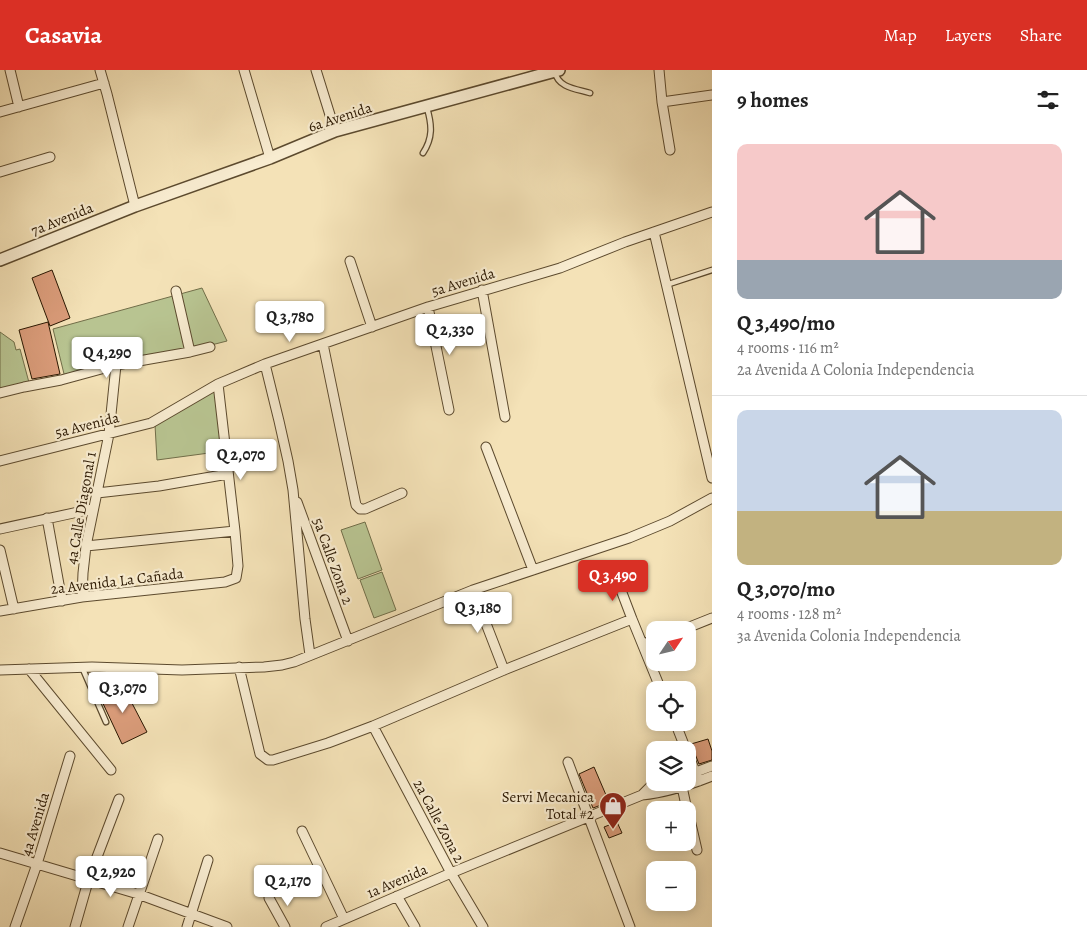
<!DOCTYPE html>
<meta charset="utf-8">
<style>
body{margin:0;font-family:Alegreya,serif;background:#f6f6f6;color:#222;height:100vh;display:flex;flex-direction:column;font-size:19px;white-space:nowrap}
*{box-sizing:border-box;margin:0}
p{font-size:16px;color:#767676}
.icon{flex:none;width:28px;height:28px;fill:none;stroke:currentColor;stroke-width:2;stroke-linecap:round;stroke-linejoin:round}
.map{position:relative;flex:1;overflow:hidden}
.side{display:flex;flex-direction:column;background:#fff;width:375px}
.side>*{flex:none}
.needle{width:32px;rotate:55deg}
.buttons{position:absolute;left:646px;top:551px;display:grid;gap:10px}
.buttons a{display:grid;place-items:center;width:50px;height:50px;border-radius:10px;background:#fff;box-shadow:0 2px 12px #0003;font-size:25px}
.price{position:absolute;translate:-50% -42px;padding:0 11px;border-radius:5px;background:#fff;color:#222;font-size:16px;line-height:32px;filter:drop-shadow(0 1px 2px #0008)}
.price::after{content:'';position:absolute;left:50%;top:30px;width:15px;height:11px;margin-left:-8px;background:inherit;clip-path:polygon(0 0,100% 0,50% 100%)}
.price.selected{background:#d93025;color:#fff}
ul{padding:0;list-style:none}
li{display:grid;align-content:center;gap:10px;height:265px;padding:0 25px}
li+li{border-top:1px solid #e0e0e0}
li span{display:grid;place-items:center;height:155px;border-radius:10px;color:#555}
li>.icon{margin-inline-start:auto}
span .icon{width:90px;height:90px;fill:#fffc;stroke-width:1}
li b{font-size:21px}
h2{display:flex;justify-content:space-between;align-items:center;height:60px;padding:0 25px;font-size:21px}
header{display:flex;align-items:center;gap:30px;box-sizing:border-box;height:70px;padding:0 25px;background:#d93025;color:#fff}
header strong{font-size:24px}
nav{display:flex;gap:28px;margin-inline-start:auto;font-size:18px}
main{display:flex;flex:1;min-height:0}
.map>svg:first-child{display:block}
</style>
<header>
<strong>Casavia</strong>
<nav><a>Map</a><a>Layers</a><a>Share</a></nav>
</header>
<main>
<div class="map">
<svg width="712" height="857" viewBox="0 0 712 857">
<rect width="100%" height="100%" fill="#f4e2b7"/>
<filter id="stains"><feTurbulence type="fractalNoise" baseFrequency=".004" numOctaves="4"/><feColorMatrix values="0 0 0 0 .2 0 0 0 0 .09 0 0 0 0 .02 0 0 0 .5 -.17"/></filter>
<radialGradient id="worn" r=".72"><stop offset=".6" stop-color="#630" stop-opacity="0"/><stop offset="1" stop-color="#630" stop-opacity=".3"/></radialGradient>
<path fill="#b8c491" stroke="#716e49" d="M202 218 227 271 66 312 53 259Z
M0 262 14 272 16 280 20 279 31 320 0 327Z
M216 315 224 381 157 390 155 355Z
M365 452 382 500 358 509 341 460Z
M382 502 396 540 374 548 360 510Z"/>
<path fill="#da9c7a" stroke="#2a1701" d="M52 200 70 248 50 256 32 208Z
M48 252 60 304 32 309 19 260Z
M122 614 147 662 122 674 99 625Z
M708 669 712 681V690L699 694 691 674Z
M594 697 609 732 593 738 579 704Z
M617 752 622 763 609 768 604 757Z"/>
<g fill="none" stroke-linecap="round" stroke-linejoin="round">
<defs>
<path id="service" d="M555 2C558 18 577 19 590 23
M423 83C433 68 432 55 427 38
M666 215 712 200
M82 597 106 652"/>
<path id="minor" d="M10 0 19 37
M100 0 107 24 135 136
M244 0 270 88
M316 0 335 61
M659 0 662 32 670 80
M662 32 712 25
M0 42 104 13
M0 102 50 87
M654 162 712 408
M350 191 372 257
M482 220 505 347
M176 221 190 282
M428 237 449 340
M323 274 356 435 360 439H365L402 423
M265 294 279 351 288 391 293 420 305 549 310 585
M0 323 24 317 61 310 116 295 190 282 210 277
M486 377 533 500
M0 391 151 353 218 314 265 294 428 237 560 198 625 172 712 142
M97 423 159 416 228 404
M297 432 348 571
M47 448 62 531
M0 459 92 439
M86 476 235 461
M0 480 14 539
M616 507 632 549 661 620
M473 520 504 600
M82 527 83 503 86 476 109 364 116 295
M0 541 82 527 225 512 236 508 238 496 235 461 218 314
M682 560 712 548
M643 574 655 570
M239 597 260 684 268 690H273L328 673 373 656 504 600 632 549
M29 599 111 700
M0 600 92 597 182 600 264 597 282 595 294 592 473 520 629 468 670 451 712 428
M675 652 686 680
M373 656 451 803 483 857
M688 684 699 711
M568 692 630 857
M688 705 712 696
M681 712 687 740
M642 725 650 717 663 712
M688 741 697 780
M302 761 344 849
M0 783 138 824 227 857
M397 826 415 857
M269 828 285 857
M15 857 37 794 70 686
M75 857 89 808 119 729
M128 857 158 769
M187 857 208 790
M326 857 451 803 642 725C663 723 692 714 712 706"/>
<path id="tertiary" d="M0 190 135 136 270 88 335 61 559 0"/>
</defs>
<use href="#service" stroke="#5c4a2e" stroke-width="7"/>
<use href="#minor" stroke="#5c4a2e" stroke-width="11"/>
<use href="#tertiary" stroke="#5c4a2e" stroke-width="14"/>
<use href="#service" stroke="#f8ecd0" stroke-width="4.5"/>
<use href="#minor" stroke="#f8ecd0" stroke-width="9"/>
<use href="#tertiary" stroke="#f8ecd0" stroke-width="11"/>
</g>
<defs>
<symbol id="shop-pin" viewBox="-11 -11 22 30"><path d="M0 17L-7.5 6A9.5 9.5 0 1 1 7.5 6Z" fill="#8f2418" stroke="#f8ecd0"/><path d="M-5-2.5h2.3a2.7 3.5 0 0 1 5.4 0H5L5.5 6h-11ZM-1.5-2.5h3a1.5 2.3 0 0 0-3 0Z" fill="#fff"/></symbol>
</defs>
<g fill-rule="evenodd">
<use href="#shop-pin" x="597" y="720" width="32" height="43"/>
</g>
<g text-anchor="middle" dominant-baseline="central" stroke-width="4.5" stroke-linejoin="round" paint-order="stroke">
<g font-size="15" fill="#2a1701" stroke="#f8ecd0">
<text transform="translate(340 47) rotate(-18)">6a Avenida</text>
<text transform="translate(62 149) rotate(-22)">7a Avenida</text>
<text transform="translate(463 212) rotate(-17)">5a Avenida</text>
<text transform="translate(87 355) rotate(-14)">5a Avenida</text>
<text transform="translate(81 438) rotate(-80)">4a Calle Diagonal 1</text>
<text transform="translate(333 491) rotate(70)">5a Calle Zona 2</text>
<text transform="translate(117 511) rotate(-7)">2a Avenida La Cañada</text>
<text transform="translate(439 751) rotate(62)">2a Calle Zona 2</text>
<text transform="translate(35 754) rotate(-73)">4a Avenida</text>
<text transform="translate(397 811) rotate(-23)">1a Avenida</text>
</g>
<g font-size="15" fill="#2a1701" stroke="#f8ecd0" text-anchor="end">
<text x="594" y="727">Servi Mecanica<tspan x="594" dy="17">Total #2</tspan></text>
</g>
</g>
<rect width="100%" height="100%" filter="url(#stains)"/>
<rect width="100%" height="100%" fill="url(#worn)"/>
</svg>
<div class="buttons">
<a><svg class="needle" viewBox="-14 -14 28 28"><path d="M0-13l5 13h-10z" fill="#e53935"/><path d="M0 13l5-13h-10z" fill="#767676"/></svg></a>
<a><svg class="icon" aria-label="locate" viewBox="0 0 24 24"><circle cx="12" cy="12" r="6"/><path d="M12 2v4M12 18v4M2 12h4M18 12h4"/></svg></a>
<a><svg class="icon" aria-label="layers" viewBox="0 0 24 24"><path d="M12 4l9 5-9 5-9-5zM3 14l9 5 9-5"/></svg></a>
<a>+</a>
<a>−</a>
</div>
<b class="price" style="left:290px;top:273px">Q 3,780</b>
<b class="price" style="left:450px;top:286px">Q 2,330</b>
<b class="price" style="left:107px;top:309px">Q 4,290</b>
<b class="price" style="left:241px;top:411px">Q 2,070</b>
<b class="price selected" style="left:613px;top:532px">Q 3,490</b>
<b class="price" style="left:478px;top:564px">Q 3,180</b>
<b class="price" style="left:123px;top:644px">Q 3,070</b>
<b class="price" style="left:111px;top:828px">Q 2,920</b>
<b class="price" style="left:288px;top:837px">Q 2,170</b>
</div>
<section class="side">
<h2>9 homes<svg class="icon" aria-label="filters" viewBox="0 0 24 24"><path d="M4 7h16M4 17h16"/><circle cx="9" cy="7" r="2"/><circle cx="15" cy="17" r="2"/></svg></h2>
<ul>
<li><span style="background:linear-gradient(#f6c9c9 75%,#9aa5b1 0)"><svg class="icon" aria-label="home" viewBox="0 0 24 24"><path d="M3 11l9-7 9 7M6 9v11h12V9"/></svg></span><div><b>Q 3,490/mo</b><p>4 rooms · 116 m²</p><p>2a Avenida A Colonia Independencia</p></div></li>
<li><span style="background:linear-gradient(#c9d6e8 65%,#c2b280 0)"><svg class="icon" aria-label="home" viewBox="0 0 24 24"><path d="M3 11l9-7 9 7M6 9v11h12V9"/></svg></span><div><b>Q 3,070/mo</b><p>4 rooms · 128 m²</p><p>3a Avenida Colonia Independencia</p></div></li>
</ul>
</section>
</main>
